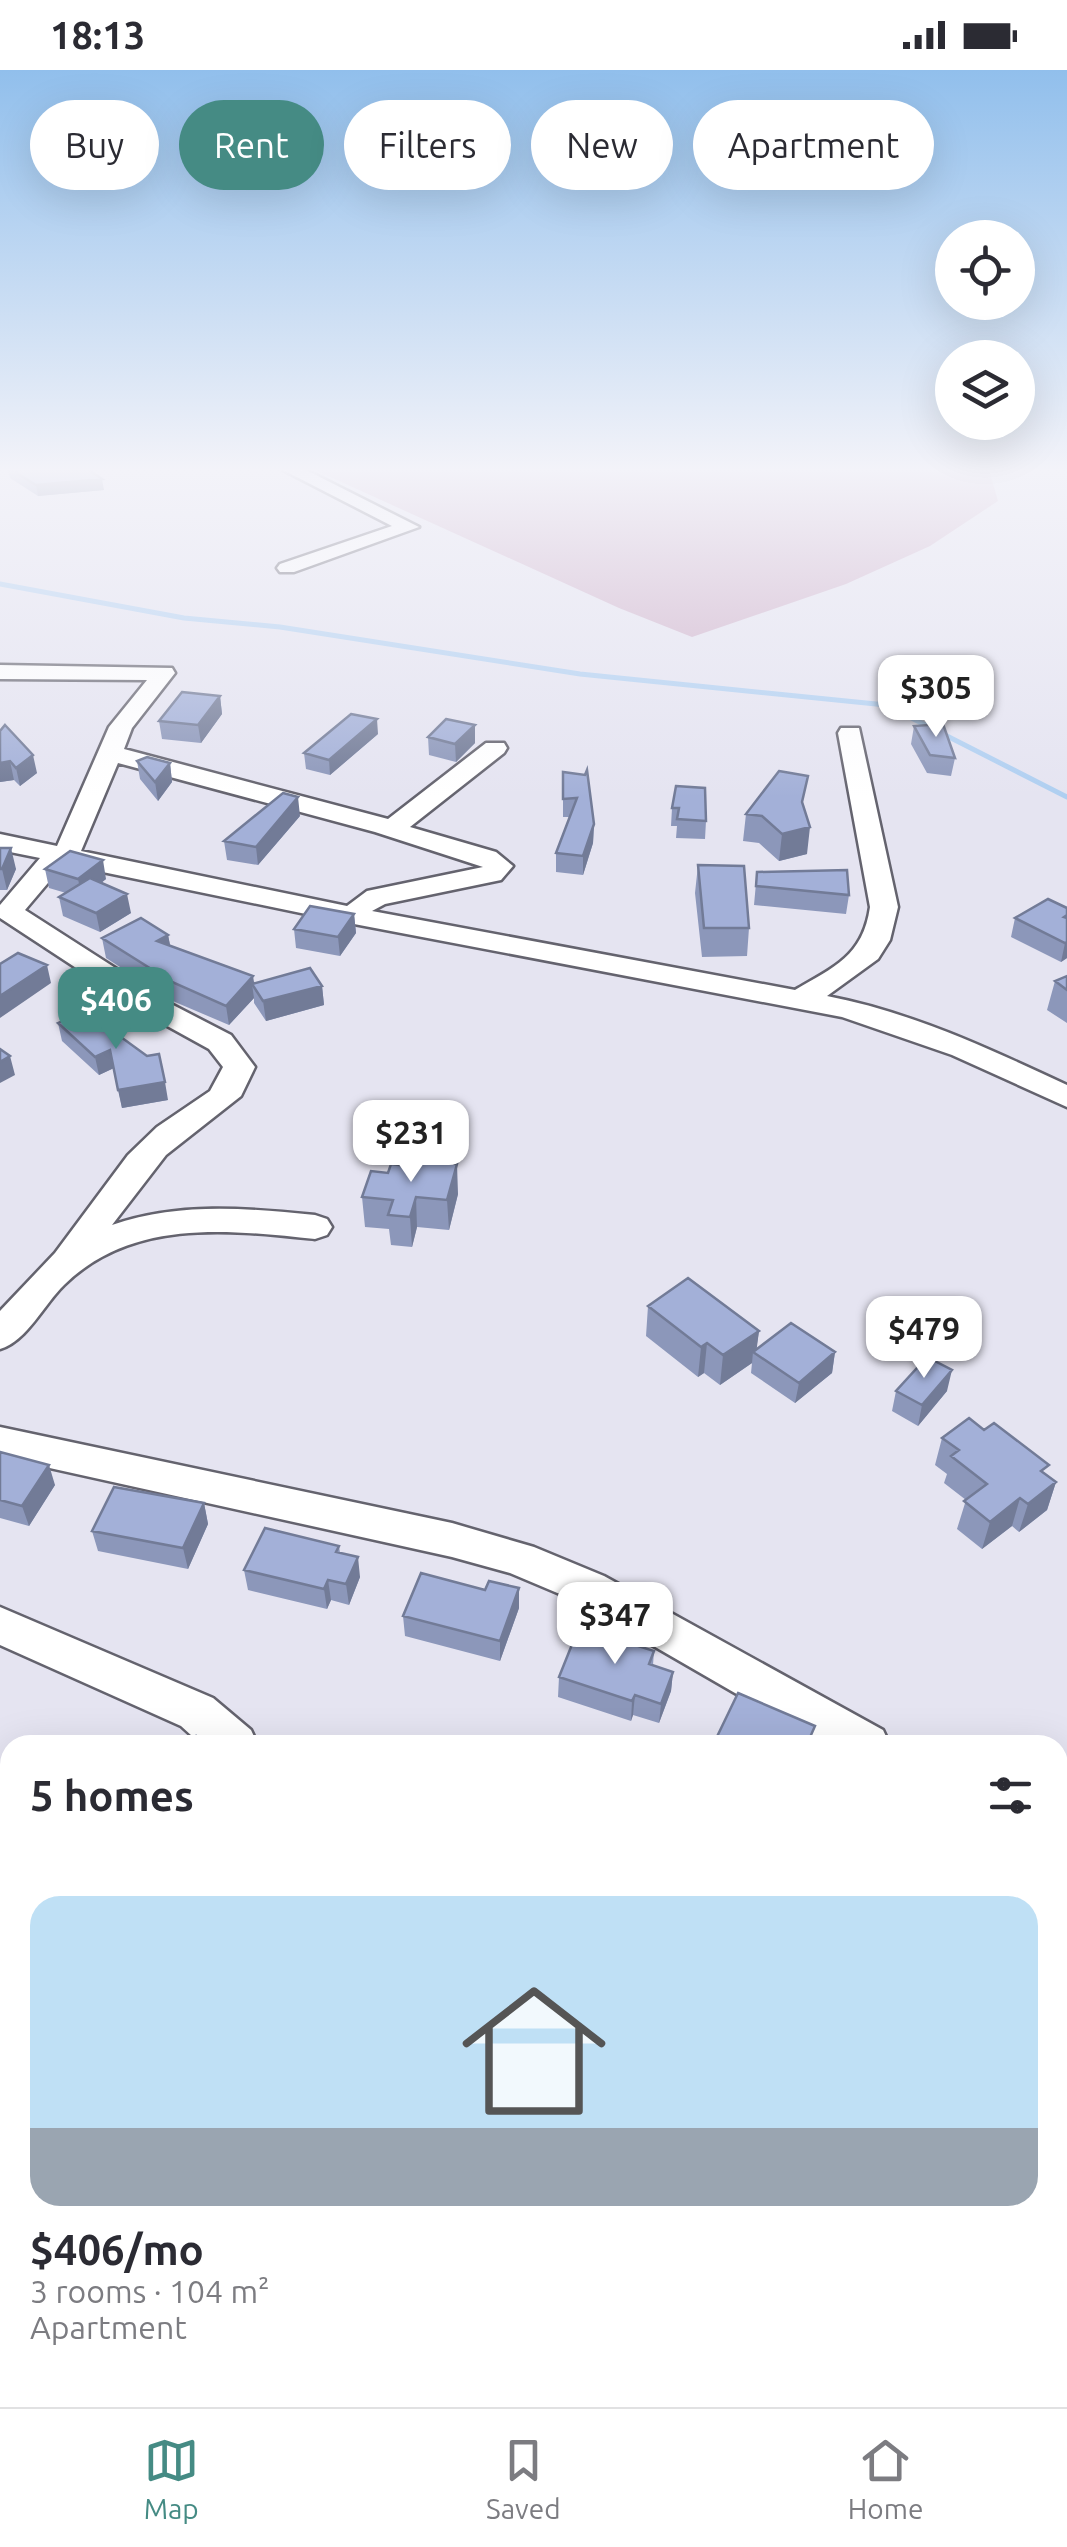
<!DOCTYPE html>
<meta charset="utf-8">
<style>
body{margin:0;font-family:Ubuntu,sans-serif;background:#f2f2f3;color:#2b2b33;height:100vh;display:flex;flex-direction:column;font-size:38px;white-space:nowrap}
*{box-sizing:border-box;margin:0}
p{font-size:32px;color:#7c7c81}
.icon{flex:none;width:55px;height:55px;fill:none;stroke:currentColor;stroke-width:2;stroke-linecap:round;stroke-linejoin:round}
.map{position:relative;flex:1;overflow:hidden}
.panel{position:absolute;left:0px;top:1665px;width:1068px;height:672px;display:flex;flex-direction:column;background:#fff;border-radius:30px 30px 0 0;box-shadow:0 10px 40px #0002}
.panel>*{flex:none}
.guide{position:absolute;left:30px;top:30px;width:1008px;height:90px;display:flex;gap:20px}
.tools{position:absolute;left:935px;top:150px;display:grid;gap:20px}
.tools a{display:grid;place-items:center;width:100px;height:100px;border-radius:50%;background:#fff;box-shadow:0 10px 40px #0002;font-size:50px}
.price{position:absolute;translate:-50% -85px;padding:0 22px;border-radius:20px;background:#fff;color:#222;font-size:32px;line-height:65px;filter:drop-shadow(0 2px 5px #0008)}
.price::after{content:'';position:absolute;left:50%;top:60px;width:30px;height:22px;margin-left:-15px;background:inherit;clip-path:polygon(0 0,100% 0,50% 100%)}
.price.on{background:#458b84;color:#fff}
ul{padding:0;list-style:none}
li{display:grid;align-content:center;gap:20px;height:530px;padding:0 30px}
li+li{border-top:2px solid #e1e1e2}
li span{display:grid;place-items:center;height:310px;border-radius:30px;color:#555}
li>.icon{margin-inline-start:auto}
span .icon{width:180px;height:180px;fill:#fffc;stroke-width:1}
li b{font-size:42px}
h2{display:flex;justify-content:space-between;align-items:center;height:120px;padding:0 30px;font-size:42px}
.tag{padding:0 35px;border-radius:45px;background:#fff;box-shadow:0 10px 40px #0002;font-size:35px;line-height:90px}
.tag.on{background:#458b84;color:#fff}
.status{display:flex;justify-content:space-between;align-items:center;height:70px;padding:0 50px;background:#fff;direction:ltr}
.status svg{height:28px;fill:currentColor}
.tabs{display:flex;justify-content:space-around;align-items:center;height:140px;border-top:2px solid #e1e1e2;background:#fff;font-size:28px;color:#7c7c81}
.tabs a{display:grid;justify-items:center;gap:5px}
.tabs .on{color:#458b84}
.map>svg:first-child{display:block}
</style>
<div class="status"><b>18:13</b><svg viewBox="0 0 49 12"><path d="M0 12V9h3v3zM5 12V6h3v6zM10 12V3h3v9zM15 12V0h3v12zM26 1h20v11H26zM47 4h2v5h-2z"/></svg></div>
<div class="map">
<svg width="1067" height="2337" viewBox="0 0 1067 2337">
<rect width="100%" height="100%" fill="#e5e4f1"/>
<path fill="#ceafc8" d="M315 400H989L998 431 930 476 846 514 692 567 619 538Z"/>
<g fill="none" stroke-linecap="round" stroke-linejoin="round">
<path stroke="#afcff1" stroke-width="5" d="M0 514 184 548 280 557 580 604 886 635 1067 727"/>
<defs>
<path id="minor" d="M283 400H306L419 457 294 502H280L277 498 280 494 392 456Z
M0 595 172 598 175 603 132 658 124 679 388 749 486 673H504L507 678 504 683 410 757 496 782 513 796 501 810 385 834 372 841 795 920C834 897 863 886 870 837L838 663 841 658H859L898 837 890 870 878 889 827 926C911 942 990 979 1067 1015V1037L952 985 842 947 354 854 64 794 25 840 173 935 231 965 255 997 241 1026 166 1085 112 1155C178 1132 246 1138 315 1145L327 1149 332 1157 327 1165 315 1169C229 1160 132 1148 64 1215 44 1234 27 1271 0 1279V1241L55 1183 128 1085 157 1057 210 1021 223 997 209 979 151 947 0 848V835L40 788 0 780V764L57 776 109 657 147 610 0 609ZM118 693 375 762 483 797 367 821 347 836 81 781Z
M0 1357 452 1453 534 1477 604 1506 883 1660 890 1675H825L574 1530 510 1503 452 1487 0 1387Z
M0 1537 213 1628 251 1660 258 1675H202L181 1656 0 1575Z
M1058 1760 1067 1764V1811L1058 1807Z
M0 1937 10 1941V1997L0 1993Z
M226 2328H286L290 2337H230Z"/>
</defs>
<use href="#minor" stroke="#64636e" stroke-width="5"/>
<use href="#minor" fill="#fff" fill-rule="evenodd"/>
</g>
<path fill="#8c97ba" d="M8 400H89L104 420 38 426 10 408Z
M220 626 222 644 201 673 162 669 159 651Z
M914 656 955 688 951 706 927 703 911 674Z
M0 661 37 703 20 716 14 710 0 712Z
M378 664 330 705 306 699 304 683Z
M428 667 475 673 456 692 429 685Z
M137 691 170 693 172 712 158 731 140 709Z
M563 702 594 754 593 773 583 805 556 802V783L569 747H563Z
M676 716 706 751 705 769 676 768 677 756H671L672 738Z
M804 738 807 784 779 791 759 773 743 771 746 744Z
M300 746 258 795 227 790 224 771Z
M0 778 16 799 7 820H0Z
M698 795 749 858 747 886 702 887 695 823Z
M45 799 106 809 101 813 131 843 100 862 63 846 59 827 66 823 49 818Z
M757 802 849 825 846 844 754 835Z
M1067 838V888L1061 892 1011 867 1015 848Z
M354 844 356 863 340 886 296 878 294 859Z
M168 865 170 876 254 913 322 916 324 935 266 951 254 933V928L229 955 175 932 106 888 102 868Z
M1067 906V953L1047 940 1055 911Z
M58 953 168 1030 122 1038 114 998 99 1005 62 971Z
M458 1124 449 1160 417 1157 412 1177 391 1175 389 1159 365 1157 362 1127Z
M648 1236 759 1261 756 1280 835 1282 832 1303 795 1333 751 1303 752 1293 720 1315 704 1303 698 1307 646 1266Z
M896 1321H947L918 1356 892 1341Z
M942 1368 1046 1404 1056 1412 1047 1440 1019 1462 1012 1456 982 1479 957 1459 966 1430 944 1413 947 1404 935 1395Z
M0 1382 55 1415 29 1456 0 1448Z
M204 1433 208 1454 188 1499 98 1481 92 1461Z
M339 1476 340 1483 360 1507 349 1535 331 1530 327 1539 248 1520 244 1500Z
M519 1518V1538L500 1591 405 1566 403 1546 485 1520Z
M654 1581 653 1595 673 1602 671 1621 659 1653 633 1645 631 1651 558 1627 559 1607Z
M1067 1819V1912L1058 1908V1843Z"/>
<path fill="#727b97" d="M102 409 104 420 38 426 36 415Z
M220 626 222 644 201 673 198 655Z
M377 649 378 664 330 705 329 690Z
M475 655V673L456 692 455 674Z
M33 685 37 703 20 716 16 698Z
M10 691 14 710 0 712V693Z
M170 693 172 712 158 731 155 712Z
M298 727 300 746 258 795 256 777Z
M594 754 593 773 583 805V786Z
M810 757 807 784 779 791 782 764Z
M11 778 16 799 7 820 2 799Z
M103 790 106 809 82 828 78 809Z
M127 824 131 843 100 862 96 843Z
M354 844 356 863 340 886 338 867Z
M168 865 172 884 157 871Z
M1067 872V888L1061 892 1065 873Z
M47 895 51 913 0 948V926Z
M253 906 255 918 252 914 254 928 229 955 226 936Z
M322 916 324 935 266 951 263 931Z
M110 980 114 998 99 1005 95 987Z
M10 986 15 1005 0 1013V992Z
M165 1012 168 1030 122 1038 118 1020Z
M457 1094 458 1124 449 1160 447 1130Z
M416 1127 417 1157 412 1177 410 1147Z
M759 1261 756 1284 753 1282 752 1293 720 1315 723 1285Z
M707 1273 704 1303 698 1307 701 1277Z
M835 1282 832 1303 795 1333 799 1313Z
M952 1300 947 1321 918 1356 922 1335Z
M49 1395 55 1415 29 1456 22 1436Z
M1056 1412 1047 1440 1019 1462 1028 1434Z
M1020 1428 1012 1456 982 1479 990 1452Z
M204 1433 208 1454 188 1499 183 1478Z
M358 1487 360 1507 349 1535 346 1514Z
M328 1510 331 1530 327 1539 324 1519Z
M519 1518V1538L500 1591V1571Z
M673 1602 671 1621 659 1653 661 1634Z
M635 1625 633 1645 631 1651 632 1631Z"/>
<path fill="#a3b0d8" stroke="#727b97" stroke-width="2.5" d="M12 400H89L102 409 36 415Z
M182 622 220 626 198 655 159 651Z
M351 644 377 649 329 690 304 683Z
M446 649 475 655 455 674 428 667Z
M943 654 955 688 930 685 914 656Z
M5 655 33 685 16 698 10 691 0 693V661Z
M147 687 170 693 155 712 137 691Z
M587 700 594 754 583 786 556 783 577 728 563 729V702L585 705Z
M779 701 808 706 802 732 810 757 782 764 762 746 746 744Z
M676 716 705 718 706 751 677 749 679 738H672Z
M283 723 298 727 256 777 224 771Z
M0 778H11L2 799H0Z
M70 781 103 790 78 809 45 799Z
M698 795 744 796 749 858H704Z
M847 800 849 825 756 816 757 802Z
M90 808 127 824 96 843 59 827Z
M1048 829 1067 838V845L1064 847 1067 848V872L1065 873 1015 848Z
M310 836 354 844 338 867 294 859Z
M141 848 168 865 157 871 253 906 226 936 172 912 102 868Z
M18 883 47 895 0 926V894Z
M310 898 322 916 263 931 252 914Z
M1067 906V920L1055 911Z
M85 941 147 986 159 984 165 1012 118 1020 110 980 95 987 58 953Z
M0 979 10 986 0 992Z
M418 1091 457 1094 447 1130 416 1127 410 1147 388 1145 393 1130 362 1127 371 1101 388 1103 391 1094 417 1097Z
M688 1208 759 1261 723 1285 707 1273 701 1277 648 1236Z
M791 1253 835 1282 799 1313 753 1282Z
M927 1287 952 1300 922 1335 896 1321Z
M969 1348 984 1360 994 1353 1049 1395 1041 1401 1056 1412 1028 1434 1020 1428 990 1452 964 1431 987 1414 951 1386 959 1380 942 1368Z
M0 1382 49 1395 22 1436 0 1430Z
M114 1417 204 1433 183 1478 92 1461Z
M265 1458 339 1476 336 1482 358 1487 346 1514 328 1510 324 1519 244 1500Z
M421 1503 485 1520 489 1511 519 1518 500 1571 403 1546Z
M579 1557 654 1581 649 1594 673 1602 661 1634 635 1625 632 1631 559 1607Z
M738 1623 815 1656 811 1665 833 1675H713Z
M196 1666 203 1675H181Z
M1067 1826V1880L1058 1876V1861Z
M1058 2180 1065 2185 1058 2203Z
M560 2328H587L592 2333 596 2328H603L613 2337H553Z"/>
<linearGradient id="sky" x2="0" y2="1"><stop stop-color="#91bfec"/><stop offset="0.55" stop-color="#f3f3f9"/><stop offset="1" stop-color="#f3f3f9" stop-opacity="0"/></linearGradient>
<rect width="1067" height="727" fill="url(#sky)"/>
</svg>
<div class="tools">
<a><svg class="icon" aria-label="locate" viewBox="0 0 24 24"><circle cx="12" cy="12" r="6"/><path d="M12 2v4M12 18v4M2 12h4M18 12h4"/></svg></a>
<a><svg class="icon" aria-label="layers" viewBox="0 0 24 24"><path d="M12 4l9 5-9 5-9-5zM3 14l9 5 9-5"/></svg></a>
</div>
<b class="price" style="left:936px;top:670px">$305</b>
<b class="price on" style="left:116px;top:982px">$406</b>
<b class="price" style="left:411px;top:1115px">$231</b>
<b class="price" style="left:924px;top:1311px">$479</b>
<b class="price" style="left:615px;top:1597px">$347</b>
<div class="guide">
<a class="tag">Buy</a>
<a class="tag on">Rent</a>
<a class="tag">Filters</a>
<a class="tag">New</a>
<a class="tag">Apartment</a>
</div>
<section class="panel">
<h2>5 homes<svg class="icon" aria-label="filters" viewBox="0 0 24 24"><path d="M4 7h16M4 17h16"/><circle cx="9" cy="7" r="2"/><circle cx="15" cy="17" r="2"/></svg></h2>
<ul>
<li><span style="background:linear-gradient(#bfe0f5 75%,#9aa5b1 0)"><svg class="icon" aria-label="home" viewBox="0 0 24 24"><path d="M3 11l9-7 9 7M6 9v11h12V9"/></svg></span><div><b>$406/mo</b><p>3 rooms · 104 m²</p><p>Apartment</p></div></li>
</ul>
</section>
</div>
<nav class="tabs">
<a class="on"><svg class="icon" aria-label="map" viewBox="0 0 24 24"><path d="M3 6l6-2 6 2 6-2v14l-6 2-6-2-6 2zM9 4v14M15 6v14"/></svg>Map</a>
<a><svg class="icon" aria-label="saved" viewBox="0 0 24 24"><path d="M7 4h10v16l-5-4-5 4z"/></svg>Saved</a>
<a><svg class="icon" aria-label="home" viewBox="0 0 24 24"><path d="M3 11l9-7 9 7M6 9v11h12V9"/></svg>Home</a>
</nav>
